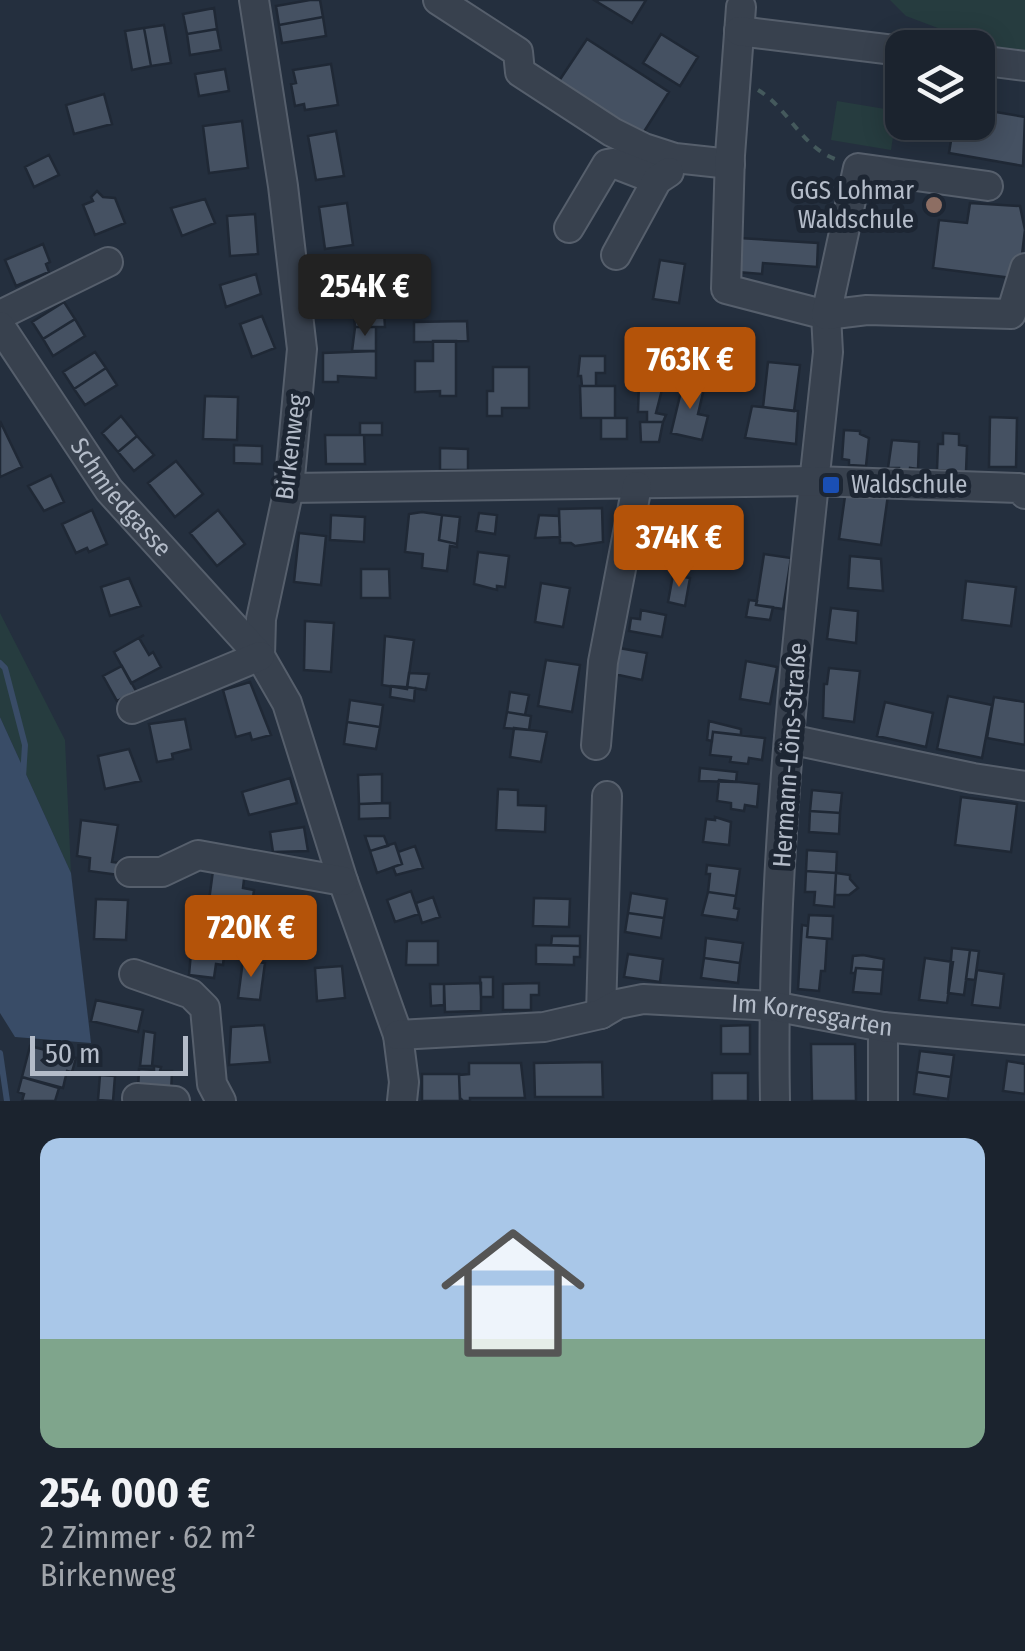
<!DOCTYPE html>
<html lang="de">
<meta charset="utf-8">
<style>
body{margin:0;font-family:"Fira Sans Condensed",sans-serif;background:#282f3a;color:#f1f3f6;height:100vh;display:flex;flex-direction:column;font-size:38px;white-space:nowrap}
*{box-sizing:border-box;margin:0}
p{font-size:32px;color:#a0a4aa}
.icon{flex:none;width:55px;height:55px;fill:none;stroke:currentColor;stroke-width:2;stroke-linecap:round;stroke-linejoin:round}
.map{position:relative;height:1101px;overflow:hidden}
.details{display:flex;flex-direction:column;background:#1b232e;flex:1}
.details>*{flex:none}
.fabs{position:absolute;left:885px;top:30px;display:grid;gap:20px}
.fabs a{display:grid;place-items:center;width:110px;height:110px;border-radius:20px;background:#1b232e;box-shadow:0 5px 25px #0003,0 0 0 2px #39404a;font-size:50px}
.scale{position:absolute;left:30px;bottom:25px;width:158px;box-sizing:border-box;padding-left:10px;border:5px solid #b4bcc9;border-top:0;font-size:28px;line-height:35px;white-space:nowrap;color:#b4bcc9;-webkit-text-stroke:8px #1d2633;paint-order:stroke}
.price{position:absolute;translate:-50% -85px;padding:0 22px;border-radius:10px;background:#b45309;color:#fff;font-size:32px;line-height:65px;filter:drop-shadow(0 2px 5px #0008)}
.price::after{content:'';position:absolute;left:50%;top:60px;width:30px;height:22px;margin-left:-15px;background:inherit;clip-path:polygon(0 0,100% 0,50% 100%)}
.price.active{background:#222;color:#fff}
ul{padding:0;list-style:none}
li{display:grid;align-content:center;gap:20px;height:530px;padding:0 40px}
li span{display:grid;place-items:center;height:310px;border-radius:20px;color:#555}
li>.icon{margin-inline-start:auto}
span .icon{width:180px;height:180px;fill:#fffc;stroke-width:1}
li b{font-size:42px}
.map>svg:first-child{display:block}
</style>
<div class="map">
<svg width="1025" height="1101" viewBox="0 0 1025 1101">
<rect width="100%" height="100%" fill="#242f3e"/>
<path fill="#263c3f" d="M890 0H1025V61L906 16Z
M837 101 897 111 891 150 831 140Z
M0 613 65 740 71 873 0 717Z"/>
<path fill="#394c67" d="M0 717 71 873 91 1043 15 1037 0 1013Z"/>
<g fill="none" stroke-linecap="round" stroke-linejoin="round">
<path stroke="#394c67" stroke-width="6" d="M0 663 5 668 25 745 23 777
M0 1053 7 1101"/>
</g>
<path fill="#455162" stroke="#1f2835" stroke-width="2.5" d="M310 0H320L323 17 279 25 276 6Z
M594 0H646L632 23Z
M214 8 217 29 187 34 183 14Z
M323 17 326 36 282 43 279 25Z
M164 25 171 63 151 66 144 28Z
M144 28 151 66 132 70 125 31Z
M217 29 221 50 190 55 187 34Z
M661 34 698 57 680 86 643 63Z
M587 39 669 92 640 138 557 84Z
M331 64 338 105 305 110 304 104 295 106 291 84 296 83 293 70Z
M225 69 229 91 199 96 195 74Z
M104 94 112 124 74 134 66 105Z
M978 109 1025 117 1023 166 949 153 954 122H978Z
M242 121 248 168 209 173 203 126Z
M336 131 344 176 316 180 308 136Z
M49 155 59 175 34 187 25 167Z
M97 191 103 197 115 198 125 223 95 235 83 205 93 201 91 197Z
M205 199 215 223 182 236 171 208Z
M347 203 353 245 325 249 319 207Z
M970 203 1020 206 1025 230 1019 279 933 268 939 220 967 223Z
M255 214 258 254 230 256 227 216Z
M739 238 818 243 817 267 763 263 762 274 737 272Z
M43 244 50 262 46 264 49 272 16 286 5 260Z
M660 260 685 264 679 303 653 299Z
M256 274 261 294 226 307 220 285Z
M374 276 376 292 362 294 365 315 332 318 328 281Z
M64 302 75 319 43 339 32 322Z
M384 312 385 327H355L354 316Z
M262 316 275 348 252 357 240 324Z
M75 319 85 336 53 356 43 339Z
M467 321 468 341 414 342V322Z
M355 327H376V351H352Z
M433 341H456V396H440V391L415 392V361H433Z
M652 350H668L667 366H664L665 378 656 413 666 415 663 422H647V412H638L640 355H652Z
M376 351V378L338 376V382H323V353Z
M95 352 106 368 74 389 63 372Z
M580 356H605V373H596V386H582L581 376H578Z
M768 362 800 365 794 411 763 407Z
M493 367H529V408H502V416H487V391H493Z
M106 368 117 385 85 405 74 389Z
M684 379 705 384 698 414 708 416 702 440 671 433Z
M580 386H615V418H581Z
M205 396 238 397 237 440 203 439Z
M752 406 798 411 796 444 745 438Z
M121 416 137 436 118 452 102 433Z
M990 417 1017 418 1016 467H989Z
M601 418H627V439H601Z
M0 421 22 467 0 477Z
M640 422H663L659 442H641Z
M360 423H382V435H360Z
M844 430 860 431V434L869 438 866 466 849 465V460L842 459Z
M943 433 959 434V445L967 446 966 472 937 470 938 444H943Z
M325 435H364L365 464H326Z
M137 436 154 455 134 471 118 452Z
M892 440 919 442 918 469 910 468 909 474H899V468H888Z
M234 445 262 446V464L234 463Z
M440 448 468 449V470H440Z
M176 461 203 494 175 517 148 483Z
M51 475 64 502 44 511 28 486Z
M846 489 888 495 881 545 839 539Z
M602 508 603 542 575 546 571 543H560L559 509Z
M92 510 107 544 89 552 87 548 76 553 62 524Z
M218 510 245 544 217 566 190 533Z
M422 512 442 515 439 540 457 544V547L450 546 447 571 422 568 423 554 405 552 409 514Z
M479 513 497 515 495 534 476 531Z
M708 514 741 519 736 555 703 550Z
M331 515 365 517 364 542 330 540Z
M442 515 460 517 457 544 439 540Z
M539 515 559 516 560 537 535 538Z
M648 516 682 523 673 567 639 560Z
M299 533 326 536 321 585 294 582Z
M478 552 509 556 505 587 497 586V590L474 584Z
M764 554 791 558 783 609 756 605Z
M850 556 881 559 883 591 848 588Z
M361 569H389L390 598H361Z
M673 575 690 578 685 606 668 602Z
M129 578 141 606 110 616 101 587Z
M966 581 1016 587 1011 626 962 620Z
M541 583 570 588 563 627 535 622Z
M749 600 757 601 756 605 773 607 770 620 746 617Z
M831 608 858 611 856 643 827 639Z
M641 610 666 615 662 637 629 631 631 618 640 619Z
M305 621 334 623 331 672 304 670Z
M144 635 139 638 149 655 153 652 161 667 131 683 114 652Z
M385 636 414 640 407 689 382 685Z
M619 648 647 653 642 680 614 674Z
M546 660 580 665 572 712 538 706Z
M746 661 777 667 770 704 740 699Z
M122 666 136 691 117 701 103 676Z
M829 668 860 671 854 722 823 718 824 684H827Z
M409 673 429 674 426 690 407 687Z
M250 682 271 735 252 740 250 733 236 737 223 690Z
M391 686 415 688 414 701 390 697Z
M510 692 529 695 525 715 507 712Z
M948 696 992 705 982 758 937 749Z
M994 697 1025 702V745L987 738Z
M350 700 383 705 380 727 347 722Z
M885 702 933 713 926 747 877 736Z
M507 712 531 716 529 730 504 728Z
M185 719 191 749 172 754 173 759 157 762 149 724Z
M709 721 741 729V735L713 732 712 741 707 740Z
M347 722 380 727 376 749 344 744Z
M514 728 547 732 541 762 510 757Z
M713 732 765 738 762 760 749 758 748 764 730 762 731 757 710 755Z
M129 749 141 781 105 789 98 756Z
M700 768 737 772 736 782 699 781Z
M382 774V803L359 804 358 775Z
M290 778 297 803 249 815 242 792Z
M719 780 759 784 757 807 745 805 744 811 731 809V803L717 801Z
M498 789 518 790V805L546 806 545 832 496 830Z
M812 790 842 793 840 813 810 811Z
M961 797 1017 804 1011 852 955 845Z
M390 803V818L359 819V804Z
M810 811 840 813 839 834 809 832Z
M715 817 731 822 729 845 703 842 706 819 715 820Z
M81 820 118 825 112 862 120 863 119 875 89 871 90 858 77 856Z
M304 827 308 851 273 852 270 832Z
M365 836H384L388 846 370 851Z
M395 843 402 864 377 873 370 851Z
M415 846 423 868 396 875 393 867 402 864 398 852Z
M807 850 837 852 836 873 806 871Z
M214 863 245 871 243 888 254 890 251 913 208 908Z
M707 865 740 869 736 896 708 892 710 874H706Z
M806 871 836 873 834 907 814 905 815 892H805Z
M836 873 850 875V879L858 888 849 895H835Z
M411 891 419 914 395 922 387 900Z
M708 892 736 896 734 908 739 909 737 920 702 915Z
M631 893 667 899 664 918 628 913Z
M433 897 440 917 422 923 416 903Z
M534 898 570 899 569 927 533 926Z
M96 899 128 900 126 940 94 939Z
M273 903H306V922H300V936H273Z
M208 908 229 910 225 947 204 944Z
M628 913 664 918 661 938 625 932Z
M809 915 833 916 832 939 807 937Z
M802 925 808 926 807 937 827 939 825 971H821L819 991 798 989Z
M552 936H580V946L551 945Z
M706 938 743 943 740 963 704 958Z
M407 941H438V965H406Z
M202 944 225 947 223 965 216 964 214 978 189 975 191 953 200 954Z
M536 945 580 946V957H574V965L536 964Z
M952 948 970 950 964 995 948 993Z
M970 950 979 951 975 980 966 979Z
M628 954 663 959 660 982 624 977Z
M863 955 884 959 883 970 856 968 855 973H851L853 956Z
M704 958 740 963 738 983 701 978Z
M925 958 953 962 947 1003 919 1000Z
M243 960 265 963 260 1000 238 998Z
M342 966 345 998 317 1001 315 968Z
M856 968 883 970 881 994 853 992Z
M977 970 1004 974 1000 1008 972 1005Z
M480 977H493V997H481Z
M481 983V1011L445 1012 444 984Z
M539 983V995H531V1010H503V984Z
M430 984H444V1005L431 1006Z
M96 1000 143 1010 138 1032 91 1021Z
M264 1025 270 1062 229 1065 231 1027Z
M750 1025V1054H721V1026Z
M144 1031 155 1033 152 1066H140Z
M811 1044H855L856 1101H812Z
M30 1046 76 1058 72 1072 67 1071 63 1088 22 1077Z
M920 1051 954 1055 951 1077 917 1072Z
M1007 1061 1025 1064V1094L1003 1091Z
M602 1062 603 1097H535L534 1063Z
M469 1063H521L525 1098H470V1101H463L460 1098 459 1075 469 1074Z
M154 1066 161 1067 160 1071H172L171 1094 138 1092 139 1069 154 1070Z
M917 1072 951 1077 948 1099 914 1094Z
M712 1073H748V1101H712Z
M422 1074H459L460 1101H422Z
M100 1075 115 1076 113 1101 98 1100Z
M22 1077 59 1088 55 1101H22L24 1094 18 1092Z"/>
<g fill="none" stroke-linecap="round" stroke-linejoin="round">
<defs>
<g id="minor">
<path d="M254 0 283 186 302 349 289 488 261 619 260 656"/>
<path d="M438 0 518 52 520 72 612 132 644 148 675 158 730 164"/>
<path d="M741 7 730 155 726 289 826 315 828 352C802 601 770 851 775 1101"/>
<path d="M739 31 902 51"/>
<path d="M978 60 1025 66"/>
<path d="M988 186 858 168 826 315 867 310 1011 314 1025 268"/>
<path d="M569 228 607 164 613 163 657 180"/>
<path d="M616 255 657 180 669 172"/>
<path d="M0 315 108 262"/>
<path id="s1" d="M0 326 109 490 260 656 287 703 343 881 398 1035 404 1082 402 1101"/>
<path d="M289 488 814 481 1019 488 1025 494"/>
<path d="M132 709 260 656"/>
<path d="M789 739 973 778 1025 786"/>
<path d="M596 745 603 662 637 486"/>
<path d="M130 872H162L198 855 343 881"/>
<path d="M134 974 191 994 205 1008 212 1084 221 1101"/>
<path d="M601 1014 607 796"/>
<path d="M883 1027V1101"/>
<path id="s2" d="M398 1035 544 1027 601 1014 618 1004 643 999 773 1006 883 1027 1025 1040"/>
<path d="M137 1098 175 1101"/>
</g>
</defs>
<use href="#minor" stroke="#565f6c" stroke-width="32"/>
<path stroke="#44595c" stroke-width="4" stroke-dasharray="8 8" stroke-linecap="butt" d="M758 90C788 108 801 146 835 159"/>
<use href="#minor" stroke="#38414e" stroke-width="28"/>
</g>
<circle fill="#8d6e63" stroke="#1d2633" stroke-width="4" cx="934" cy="205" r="10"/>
<rect fill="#1a4fb4" stroke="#1d2633" stroke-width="4" x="821" y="475" width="20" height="20" rx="5"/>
<g text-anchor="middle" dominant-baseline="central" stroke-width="10" stroke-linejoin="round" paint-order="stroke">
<g font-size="25" fill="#b4bcc9" stroke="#1d2633" text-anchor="end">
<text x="914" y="191">GGS Lohmar<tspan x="914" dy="29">Waldschule</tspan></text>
<text x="851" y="485" text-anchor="start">Waldschule</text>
</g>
<g font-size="25" fill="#b4bcc9" stroke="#1d2633">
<text transform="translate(291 447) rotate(-83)">Birkenweg</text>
<text stroke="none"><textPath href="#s1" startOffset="210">Schmiedgasse</textPath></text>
<text transform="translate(790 755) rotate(-86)">Hermann-Löns-Straße</text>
<text stroke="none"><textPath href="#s2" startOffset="420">Im Korresgarten</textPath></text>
</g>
</g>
</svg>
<div class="fabs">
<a><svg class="icon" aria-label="layers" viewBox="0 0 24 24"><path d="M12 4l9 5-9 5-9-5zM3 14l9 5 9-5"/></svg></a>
</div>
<div class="scale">50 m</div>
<b class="price active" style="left:365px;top:339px">254K €</b>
<b class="price" style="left:690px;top:412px">763K €</b>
<b class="price" style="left:679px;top:590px">374K €</b>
<b class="price" style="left:251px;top:980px">720K €</b>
</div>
<section class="details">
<ul>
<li><span style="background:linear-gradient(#a9c7e8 65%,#7fa58c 0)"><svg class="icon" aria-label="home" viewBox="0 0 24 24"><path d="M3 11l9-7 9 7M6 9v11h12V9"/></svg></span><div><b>254 000 €</b><p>2 Zimmer · 62 m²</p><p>Birkenweg</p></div></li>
</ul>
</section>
